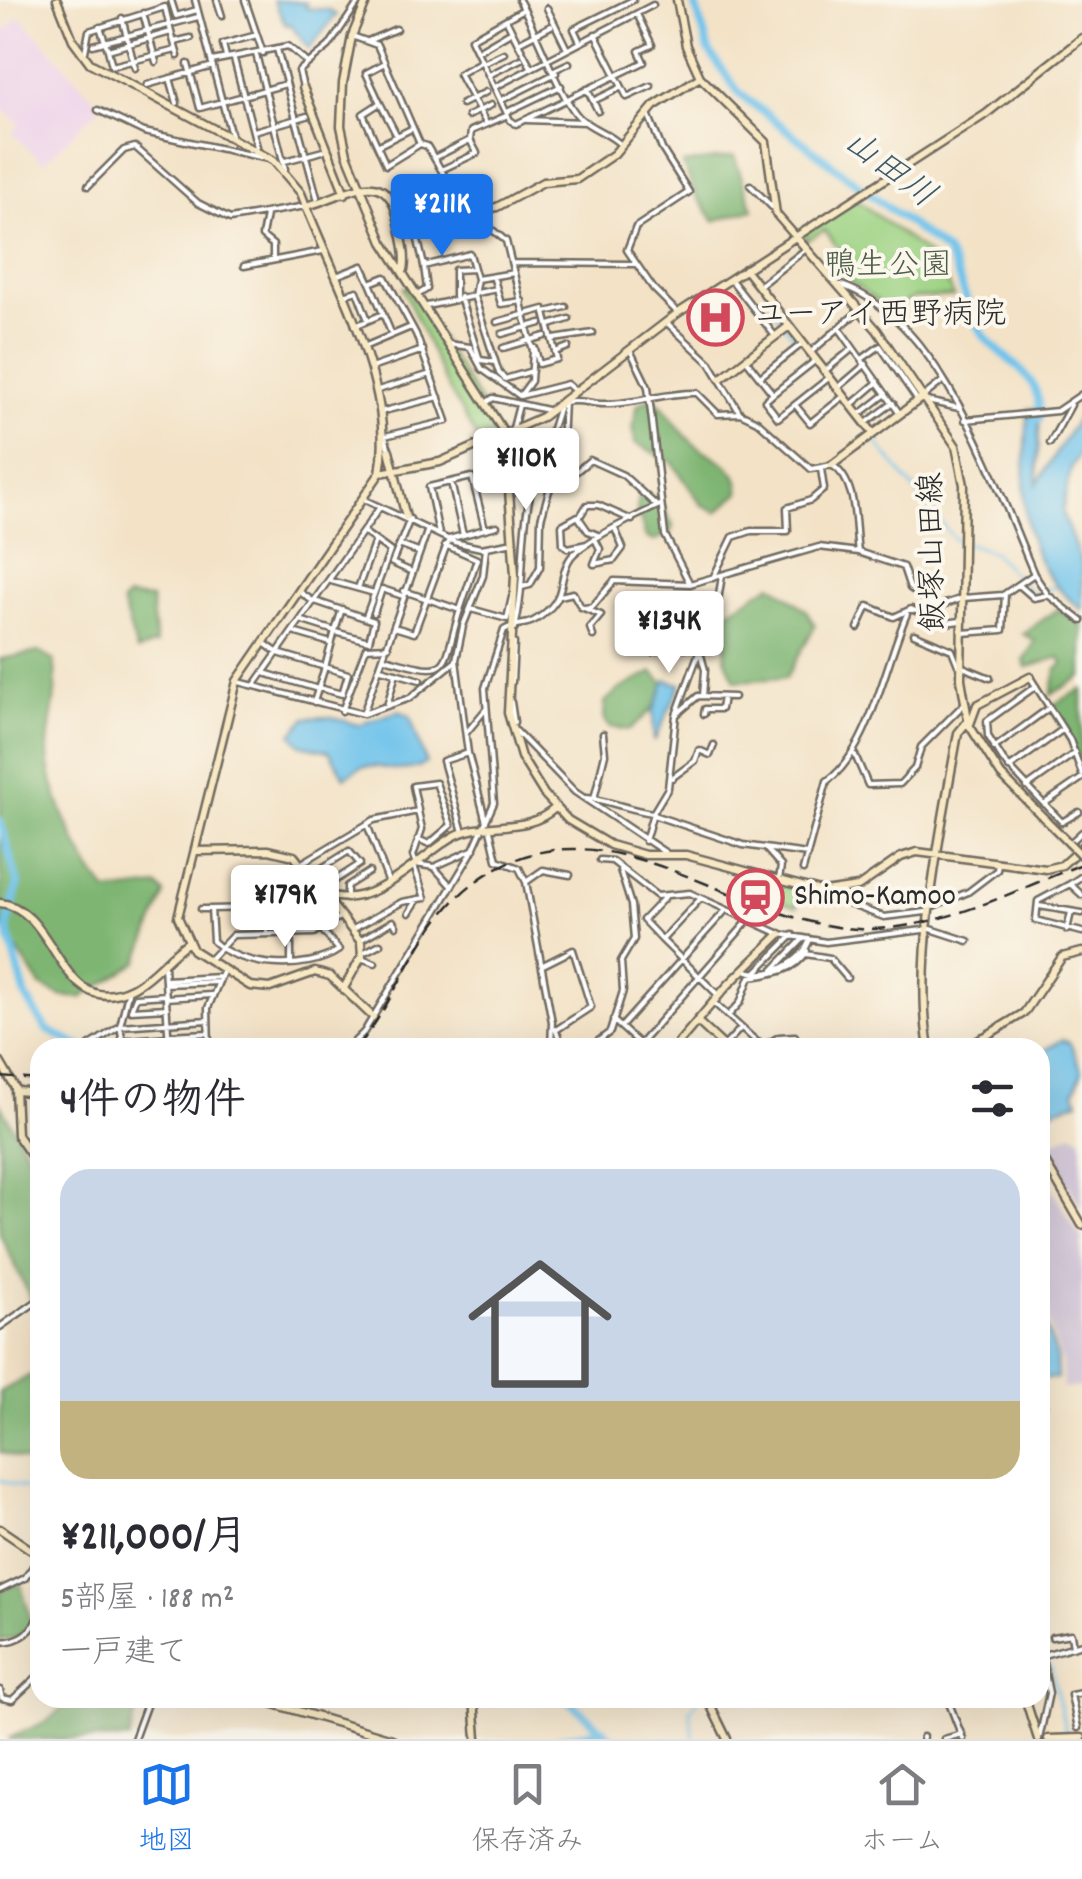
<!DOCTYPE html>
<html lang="ja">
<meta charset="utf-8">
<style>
body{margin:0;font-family:Dekko,"Klee One",sans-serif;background:#f7f7f7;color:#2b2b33;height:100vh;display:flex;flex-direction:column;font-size:38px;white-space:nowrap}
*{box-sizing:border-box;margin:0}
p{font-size:32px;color:#7c7c81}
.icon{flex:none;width:55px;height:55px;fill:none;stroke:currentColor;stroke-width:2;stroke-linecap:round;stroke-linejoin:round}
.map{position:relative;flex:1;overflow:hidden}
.details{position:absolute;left:30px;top:1038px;width:1020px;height:670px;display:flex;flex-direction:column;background:#fff;border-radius:30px;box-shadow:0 10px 40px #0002}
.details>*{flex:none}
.price{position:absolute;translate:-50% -85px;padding:0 22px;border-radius:10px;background:#fff;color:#222;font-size:32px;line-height:65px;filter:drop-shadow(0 2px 5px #0008)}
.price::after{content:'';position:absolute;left:50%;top:60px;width:30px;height:22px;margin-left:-15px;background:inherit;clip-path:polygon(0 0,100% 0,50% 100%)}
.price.on{background:#1a73e8;color:#fff}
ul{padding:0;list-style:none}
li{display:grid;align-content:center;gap:20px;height:530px;padding:0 30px}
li+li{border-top:2px solid #e1e1e2}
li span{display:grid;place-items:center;height:310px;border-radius:30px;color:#555}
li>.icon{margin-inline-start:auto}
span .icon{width:180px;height:180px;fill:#fffc;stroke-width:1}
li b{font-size:42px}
h2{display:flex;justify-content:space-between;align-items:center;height:120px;padding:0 30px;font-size:42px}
.tab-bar{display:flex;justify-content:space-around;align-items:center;height:140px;border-top:2px solid #e1e1e2;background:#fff;font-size:28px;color:#7c7c81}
.tab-bar a{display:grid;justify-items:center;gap:5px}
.tab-bar .on{color:#1a73e8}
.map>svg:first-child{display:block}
</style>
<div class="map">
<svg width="1082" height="1739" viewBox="0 0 1082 1739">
<rect width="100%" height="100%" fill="#fbf7ec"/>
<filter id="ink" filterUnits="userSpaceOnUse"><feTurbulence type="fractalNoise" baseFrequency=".01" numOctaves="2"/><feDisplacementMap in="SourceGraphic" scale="20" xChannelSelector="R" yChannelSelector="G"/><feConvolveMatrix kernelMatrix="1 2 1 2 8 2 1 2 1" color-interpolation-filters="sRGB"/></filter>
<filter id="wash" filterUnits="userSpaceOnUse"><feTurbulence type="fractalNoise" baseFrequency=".0048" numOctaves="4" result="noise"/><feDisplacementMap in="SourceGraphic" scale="40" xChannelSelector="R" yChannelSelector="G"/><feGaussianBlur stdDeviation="2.25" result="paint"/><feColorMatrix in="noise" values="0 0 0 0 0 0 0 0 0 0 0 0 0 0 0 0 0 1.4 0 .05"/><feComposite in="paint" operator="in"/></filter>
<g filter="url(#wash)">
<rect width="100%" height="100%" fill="#f3e2c6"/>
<path fill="#edd1e9" d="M20 16 101 106 43 163 12 133 20 125 0 105V36Z"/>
<path fill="#ccbfd4" d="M1072 1133 1082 1138V1209L1045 1145Z
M1047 1182 1082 1239V1387L1063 1389 1062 1361 1040 1297V1186Z"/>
<path fill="#9ed384" stroke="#647f58" stroke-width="2.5" d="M856 199 936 261 954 296 913 298 891 311 827 264 841 253 825 230 805 241V233Z
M408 286 498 432 478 440 446 384 403 288Z
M759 878 798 890 797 907 744 890Z"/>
<path fill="#7eb572" stroke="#54704e" stroke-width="2.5" d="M734 156 753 209 714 221 696 196 683 164Z
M649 399 658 402C671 415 680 432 694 444 712 458 742 465 739 493L717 512 701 504 672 462 635 443 633 426 638 404Z
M645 495 658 498 673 525 671 532 654 541 646 537 637 510 639 497Z
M772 584 806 610 815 626 786 678 735 681 725 658 728 612Z
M127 597 151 599 156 644 137 651 122 603Z
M1058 609 1082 625V676L1051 695 1056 670 1063 664 1060 657 1026 668 1024 661 1035 641 1023 634Z
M39 652 54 661C60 691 49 718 48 747 46 786 82 864 108 892L158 886 165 894 138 962 81 998 61 996 41 986 1 926 0 659Z
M653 672 666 685 653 709 630 730 610 727 604 719 605 702 618 690Z
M1082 689V764L1051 706Z
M0 1104 40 1176V1318L0 1234Z
M40 1370V1465L0 1452V1392Z
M16 1584 21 1585 33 1627 14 1639 0 1640V1592Z
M68 1698H144L145 1699 136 1712 129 1739H8C30 1727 55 1724 68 1698Z"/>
<path fill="#6fc3eb" stroke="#4d778b" stroke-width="2.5" d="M273 0 306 3V8L328 10 336 15 309 49 290 24 286 25Z
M1028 409H1040L1037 484 1082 411V449L1071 468 1062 512 1082 566V610C1010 554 1024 491 1028 409Z
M666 680 681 684 654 742 653 712Z
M399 711 410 716 426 763C405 776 388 766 367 766 358 766 353 773 345 777L329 751 301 745 292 734 306 718 332 717 358 725Z
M1062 1040 1070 1043 1082 1071 1074 1092 1079 1101 1043 1113 1040 1119V1053Z
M1040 1310 1056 1354 1057 1378 1040 1379Z"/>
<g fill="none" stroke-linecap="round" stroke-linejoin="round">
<path stroke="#6fc3eb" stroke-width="2.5" d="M768 304 795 338
M874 439 954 539 993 552 1033 595 1054 587
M0 1480 40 1493
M1040 1654 1051 1667 1067 1736
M694 1739 690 1711 700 1698"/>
<path stroke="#6fc3eb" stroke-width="8" d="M694 0 709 51 740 94 946 252C961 275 964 301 977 325 997 363 1044 367 1039 419
M0 821 18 884 7 928 26 997 47 1030 83 1048
M565 1698 613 1739
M558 1739 604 1730"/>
</g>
</g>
<g filter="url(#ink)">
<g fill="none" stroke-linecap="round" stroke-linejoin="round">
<defs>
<path id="street" d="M171 0 176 16 197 10
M195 0 231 135
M217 0 222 16
M245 0 263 53
M519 0 524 9
M547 8 567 49
M143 13 156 62
M122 18 135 68
M507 21 518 43
M171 32 178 56
M595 34 627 97 651 86
M352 36 377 45 420 144
M368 41 396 29
M174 42 191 38
M580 42 574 29 633 0
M93 45 198 17
M277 49 317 197
M108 50 112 66 176 50
M478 51 512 31
M85 52 89 31 165 7 171 32 108 50 100 27
M256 54 285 169
M226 57 223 44 257 35
M234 59 257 147
M212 61 288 46 308 63
M482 61 459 74 486 123
M483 63 504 53
M188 64 200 108 286 84
M383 64 366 73 380 103 363 114 386 165 420 144 427 146 461 204 506 241 533 351 531 381 520 396 567 384 574 390
M531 67 518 43 551 26
M554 70 569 63
M489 75 521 59
M170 78 177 103
M147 85 213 66
M303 87 299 71 329 46 360 0
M495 87 653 5
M587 89 598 111
M502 100 556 73
M593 101 620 88
M380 103 396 134
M462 104 486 92
M98 110 144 132 264 158
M507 112 561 86
M468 116 491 105
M649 116 662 149 689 192 636 227 627 250 653 288 678 313
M526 120 586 122
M254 131 307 116
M379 145 413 128
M621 145C608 132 593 130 580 118 563 103 536 33 524 9L471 39 510 120 516 124 644 62 639 51 652 45 637 14
M436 157 470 140 471 131 508 115
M285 161 323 151
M441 170 477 153 470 140
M750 185 772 207
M88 186 124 150 135 147 198 203 230 219 306 206
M266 215 262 236 273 245V260
M415 227 424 266
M512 263 634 264
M244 266 323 251
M336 276 362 266 370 283 385 277 416 334 447 421 385 436 389 450
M477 279 514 273
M494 279 501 304 522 301
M732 281 775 336
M841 285C942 319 996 486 1034 574L1048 595 1082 621
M759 286 806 249
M477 293 497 289
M419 294 427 289 424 266 470 254 477 279 474 296 499 373 505 379 532 371
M344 295 357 291 368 320
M455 297V270L474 269
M460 297 480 360 495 362
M427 306 474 296
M546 312 566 307
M497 322 544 309 557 359 539 364 535 348
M666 322 710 363 740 413
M550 325 569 319
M355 326 383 314
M839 328 900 414
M502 334 541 323
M392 335 411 327
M554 339 593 333
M448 344 470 347 482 369 520 396
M366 346 392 335 370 283
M503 348 545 336
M555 352 568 347
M631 352 648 387 665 535 690 584
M811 352 861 309
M862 359 880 346 918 401
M747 361 773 394 765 401 778 418 830 377
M371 368 423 350
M825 371 852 349
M760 377 803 343
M839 387 866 364
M378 390 431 374
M773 394 816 360
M924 396 944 380
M927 401 959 408
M564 402 561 465 577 471 590 460 623 475 657 506
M565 402C581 398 591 405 606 404 637 404 666 392 697 393L718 414 740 413 757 421 811 469 832 465C858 481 854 525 858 552
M486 403 493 398 547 410
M519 405 513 428 535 478
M851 405 878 382
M797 407 810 423 844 396
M380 412 439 397
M859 415 886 394
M965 420 1057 411 1082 394
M866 423 893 403
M1050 443 1071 405
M451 482 463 535
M365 500 454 542 481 548 514 542
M578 516 562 525 563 544 568 548 587 544
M410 519 392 563 410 571
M485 529 497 526
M365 533 390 551 366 616
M600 536 588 531 579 518 587 505H598L632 520
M596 541 600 549 594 564 614 560 623 548 616 531
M399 545 418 552
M713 578 733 537 751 531H788L787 508 811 500 824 489 821 469
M331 581 374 593
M1019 585 1034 598 1048 595
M522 587 530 585 540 567 541 519 549 491 561 465 538 459
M358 588 375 541
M404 591 460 610 477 559 445 545
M300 592 314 602
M560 596 573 593 581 607 601 615 590 628 593 636
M315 601 374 621 369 641 335 632
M584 608 592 607 614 581 690 584 819 547 858 552 903 567 910 588 936 607 963 598 1003 595 1034 574
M471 609 507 619 512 597
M374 613 382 589 403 596
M303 621 335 631 325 667 348 674 342 694 319 688
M394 627 414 633 449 539 485 529 472 477 429 487 439 534
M515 628C524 591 521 557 526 519 531 476 549 444 559 405
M858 628 868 606 894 617 911 609 945 623 960 621
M335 631 342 609
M293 632 331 643
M962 633 1003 630 1005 594
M914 634 952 650 958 665 990 678
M264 643 278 653 325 667 318 689
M652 652 670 647 699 648 705 670 703 696
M385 658C455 678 441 671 460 610
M381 669 420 680
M264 673 318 689 314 702
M1030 677 1070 740 1082 774
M239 682 363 714 428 529
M512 682 514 643
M254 686 380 507
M1036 686 987 721 988 736 1003 760 1044 804 1082 778
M511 702 514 722
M387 706 396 673
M342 711 366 648 388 647
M363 714 410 698 456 661
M704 714 705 709H721L723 697
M676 715 698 696 734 697
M516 731 575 792 666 853
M467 732 486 709
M994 748 1049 708
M855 755 868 785 900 784 915 768 921 747 963 705
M1009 768 1062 730
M672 778 695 761 699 750 710 755 714 745
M1027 787 1075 753
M586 798C609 800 628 810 653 813
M594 799 605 754 603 734
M1045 804 1062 822 1079 812
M418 810 413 786 436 783 451 825 429 844 418 839
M653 815 743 845 807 854
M486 822 468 753 456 660 463 626 483 576 486 548
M367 824 388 881
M490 830 497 860 519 868 526 882 552 1022 551 1048
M463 832 443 761 468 753
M645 841 653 813 668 788 676 715 718 600 722 576
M1071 842 1082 832
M767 850 781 866 779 880
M600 860 612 861 657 896 690 893 780 934 826 942 931 929 968 941
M302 863 374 820 418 811 422 829 413 856 416 864 434 867 451 886
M434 867 474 849
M803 870 827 781C869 753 886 661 907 614
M311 875 349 851 360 864 331 883 322 868
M526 882 543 870 570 875
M1070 884 1082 876
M842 892 846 903 884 917 926 912
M1082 895 1070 884 1038 901 1036 920 1082 932
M701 898 662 940 718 995
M347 899V886L369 872
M1039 906 1082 913
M933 907 968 892 997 870 998 863
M201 909H211L293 907 303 908 339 950C307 972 240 968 213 941L211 909
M266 909 267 934
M409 913 418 899
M353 929 402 902 425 898 414 866
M1067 930 1071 912
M291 933V961
M360 940 393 921 396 926
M662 940 643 920 665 897
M363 953 380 944
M806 954 830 958 847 978
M211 958 233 935 314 933 341 916
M361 958 375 963
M543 965 573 950 591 1007 556 1030
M164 966 169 1048
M745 970C768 980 802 963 810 939
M773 970 804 938
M755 973 793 935
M750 977C772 974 796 971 807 951
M165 980 220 977
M165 984 219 982
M166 995 136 997 131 1010 167 1008
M166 998 211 995
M714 1003 756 1041 771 1048
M728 1016 740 1003 750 977
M613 1020 644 1048
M621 1027 725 911
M555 1029 564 1048
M168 1035 208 1033
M640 1044 749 920
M767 1044 779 1037 795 1036
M537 1045 552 1043
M89 1046 120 1026 208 1020
M724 1046 741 1028
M124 1048 120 1026 129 989
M131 1048 129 1040 169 1037
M209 1048 208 1008 223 972
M348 1048 364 1032 471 854 494 803 485 688 504 630C520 620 528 631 551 607 565 593 559 573 571 557 584 541 640 514 660 505
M589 1048 610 1032 623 991 621 961 634 939 631 905 620 870
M0 1327 40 1299
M0 1590 25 1578 40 1556
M1052 1637 1071 1634 1073 1647
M0 1642C22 1641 33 1632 40 1612
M1040 1656 1082 1644
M0 1690 2 1698 12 1700 40 1674
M947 1698 963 1739
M1078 1728 1071 1695 1082 1693
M923 1737V1739
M134 1739 149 1698
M944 1739 962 1734
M1039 1739 1049 1693 1042 1658"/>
<path id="secondary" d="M57 0 73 40 90 63 274 161 301 193C331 274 397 386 380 473L237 681 178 917 193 950 250 986 270 988 315 972 330 976 373 1017
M367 0 352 36 343 83 341 126 347 154 383 242 505 434 515 575 508 713 521 757 544 794 568 820 610 845 645 855H686L824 892 858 887 901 857 917 852 1046 869 1062 865 1082 847
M677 0 686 46 700 77 766 142 776 214 877 330 956 446 964 485 961 679 969 725 1001 775 1069 843
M303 87 345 194
M306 206C348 196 387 160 399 223 402 238 407 255 404 270
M400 228 497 207 543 182 577 179 614 154 654 106 700 77
M745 269 873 433
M720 379 789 326
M389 450 406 517
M832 465 924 396
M380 473 440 462 542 417 678 313 986 114 1082 38
M970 724 977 705 1030 677
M195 851 268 850 294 856 361 942 362 956 344 988
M327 894C370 912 417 859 451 838 483 818 525 836 555 808
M0 903C59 909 59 1024 132 988 152 978 168 956 187 943
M698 1022 726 1048
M983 1037 988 1048
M674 1048 727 986 780 934
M929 1048C913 956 942 825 958 733L968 721
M966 1048 1024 1013 1062 957 1082 952
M0 1062 17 1091 40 1093
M15 1089 17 1135 40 1168
M1040 1153 1082 1225
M1040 1407 1043 1406
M0 1529 40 1556
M254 1698 392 1739
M474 1698 477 1739
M707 1698 727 1739
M1025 1698 1038 1739
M1048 1739 1082 1738"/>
</defs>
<use href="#street" stroke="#716b61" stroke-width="9"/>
<use href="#secondary" stroke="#716b61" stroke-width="11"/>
<use href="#street" stroke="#fff" stroke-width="4"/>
<use href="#secondary" stroke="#f8e8c3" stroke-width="6"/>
<path stroke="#2b2b2b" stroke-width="2.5" stroke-dasharray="15 8" stroke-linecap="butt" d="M357 1048C400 995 419 924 475 882 602 788 731 924 858 929 936 932 1011 892 1082 864
M0 1077 40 1080"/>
<defs>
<path id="secondary-bridge" d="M1069 843 1082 856"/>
</defs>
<use href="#secondary-bridge" stroke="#716b61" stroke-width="11" stroke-linecap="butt"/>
<use href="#secondary-bridge" stroke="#f8e8c3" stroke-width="6"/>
</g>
</g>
<defs>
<symbol id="hospital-ring" viewBox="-11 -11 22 22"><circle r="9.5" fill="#fbf7ec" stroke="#d1495b" stroke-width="1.5"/><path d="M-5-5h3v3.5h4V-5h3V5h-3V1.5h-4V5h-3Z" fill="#d1495b"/></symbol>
<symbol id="station-ring" viewBox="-11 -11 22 22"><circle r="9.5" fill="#fbf7ec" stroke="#d1495b" stroke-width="1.5"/><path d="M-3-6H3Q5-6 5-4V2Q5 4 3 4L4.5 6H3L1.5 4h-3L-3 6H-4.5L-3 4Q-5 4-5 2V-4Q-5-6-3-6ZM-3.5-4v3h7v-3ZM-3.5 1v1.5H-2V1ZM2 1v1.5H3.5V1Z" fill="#d1495b"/></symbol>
</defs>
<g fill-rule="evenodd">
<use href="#hospital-ring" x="684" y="286" width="63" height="63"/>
<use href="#station-ring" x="724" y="866" width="63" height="63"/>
</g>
<g text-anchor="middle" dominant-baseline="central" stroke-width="8" stroke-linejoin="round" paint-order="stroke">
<g font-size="32" fill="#4e5d46" stroke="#fbf7ec">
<text x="888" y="268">鴨生公園</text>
</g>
<g font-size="32" fill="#2b2b2b" stroke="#fbf7ec" text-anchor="start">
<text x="754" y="317">ユーアイ西野病院</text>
<text x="794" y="898">Shimo-Kamoo</text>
</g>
<g font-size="32" fill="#2b2b2b" stroke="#fbf7ec">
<text transform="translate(935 552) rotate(-91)">飯塚山田線</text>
</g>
<g font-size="35" font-style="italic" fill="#3f5965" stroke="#fbf7ec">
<text transform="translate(888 171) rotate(37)">山田川</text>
</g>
</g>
</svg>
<b class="price on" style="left:442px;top:259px">¥211K</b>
<b class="price" style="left:526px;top:513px">¥110K</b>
<b class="price" style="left:669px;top:676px">¥134K</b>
<b class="price" style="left:285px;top:950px">¥179K</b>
<section class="details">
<h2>4件の物件<svg class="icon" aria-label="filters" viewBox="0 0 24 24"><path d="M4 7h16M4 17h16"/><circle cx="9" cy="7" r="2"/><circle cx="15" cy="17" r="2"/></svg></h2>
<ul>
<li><span style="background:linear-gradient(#c9d6e8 75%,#c2b280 0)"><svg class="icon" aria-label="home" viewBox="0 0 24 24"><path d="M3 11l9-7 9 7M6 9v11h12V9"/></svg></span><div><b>¥211,000/月</b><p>5部屋 · 188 m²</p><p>一戸建て</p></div></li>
</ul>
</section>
</div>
<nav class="tab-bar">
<a class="on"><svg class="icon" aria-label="map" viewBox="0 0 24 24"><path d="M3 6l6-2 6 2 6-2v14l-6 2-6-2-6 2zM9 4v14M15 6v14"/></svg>地図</a>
<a><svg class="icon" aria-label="saved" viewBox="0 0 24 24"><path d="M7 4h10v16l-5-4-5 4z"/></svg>保存済み</a>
<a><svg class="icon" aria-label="home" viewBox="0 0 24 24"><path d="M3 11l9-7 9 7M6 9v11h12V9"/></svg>ホーム</a>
</nav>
